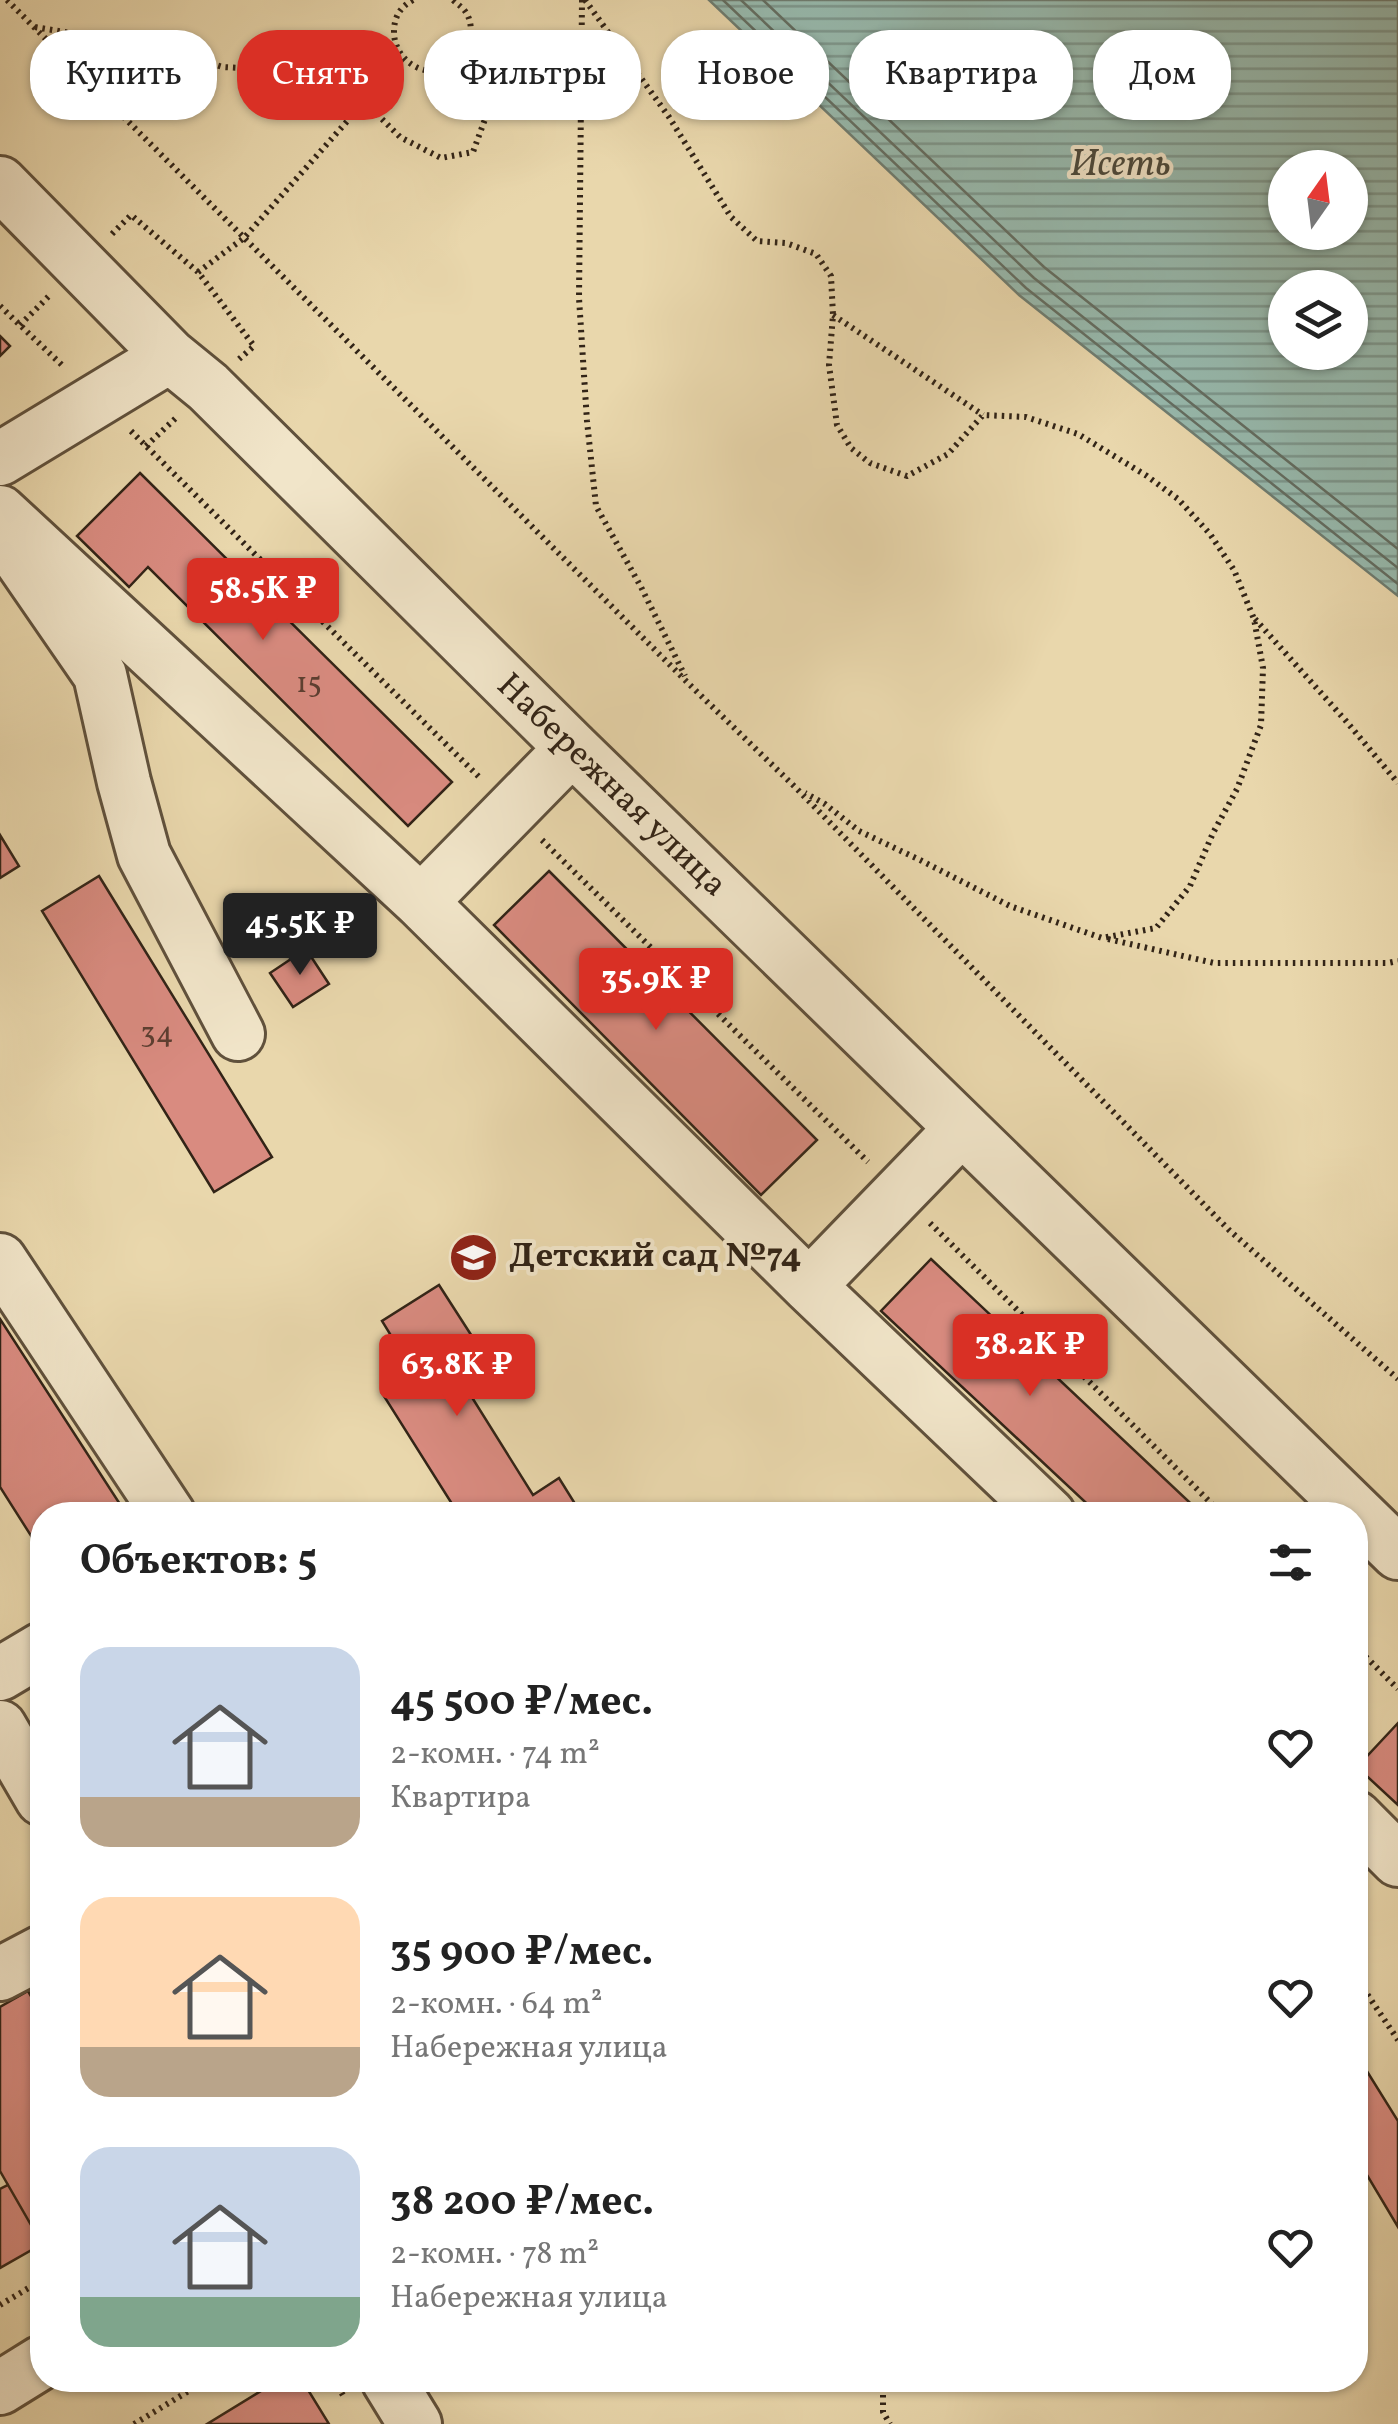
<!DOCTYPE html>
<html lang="ru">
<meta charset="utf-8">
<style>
body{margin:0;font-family:Vollkorn,serif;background:#f6f6f6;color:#222;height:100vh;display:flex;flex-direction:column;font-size:38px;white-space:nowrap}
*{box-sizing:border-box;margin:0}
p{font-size:32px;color:#767676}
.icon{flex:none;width:55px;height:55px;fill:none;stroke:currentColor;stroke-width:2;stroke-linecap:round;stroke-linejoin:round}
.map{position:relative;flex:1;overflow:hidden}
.details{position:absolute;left:30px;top:1502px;width:1338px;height:890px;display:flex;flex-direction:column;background:#fff;border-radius:40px;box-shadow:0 2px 8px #0004}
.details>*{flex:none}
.hud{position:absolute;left:30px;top:30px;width:1340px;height:90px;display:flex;gap:20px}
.needle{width:65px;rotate:14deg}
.tools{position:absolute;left:1268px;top:150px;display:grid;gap:20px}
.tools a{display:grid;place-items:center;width:100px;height:100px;border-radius:50%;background:#fff;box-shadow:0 2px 8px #0004;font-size:50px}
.price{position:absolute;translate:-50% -85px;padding:0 22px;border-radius:10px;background:#d93025;color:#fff;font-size:32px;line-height:65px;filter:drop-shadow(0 2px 5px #0008)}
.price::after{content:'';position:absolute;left:50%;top:60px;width:30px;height:22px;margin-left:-15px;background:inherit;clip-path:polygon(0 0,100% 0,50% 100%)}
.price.active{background:#222;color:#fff}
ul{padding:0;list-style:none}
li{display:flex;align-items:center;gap:30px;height:250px;padding:0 50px}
li span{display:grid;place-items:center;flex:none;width:280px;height:200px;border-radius:30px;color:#555}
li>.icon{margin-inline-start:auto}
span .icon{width:120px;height:120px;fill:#fffc;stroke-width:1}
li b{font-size:42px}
h2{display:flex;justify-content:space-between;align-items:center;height:120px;padding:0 50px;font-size:42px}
.tag{padding:0 35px;border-radius:40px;background:#fff;box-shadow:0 2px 8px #0004;font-size:35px;line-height:90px}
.tag.active{background:#d93025;color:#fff}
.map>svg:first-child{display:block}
</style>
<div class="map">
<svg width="1398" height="2424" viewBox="0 0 1398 2424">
<defs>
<pattern id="water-rules" width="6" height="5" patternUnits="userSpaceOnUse" patternTransform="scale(2.5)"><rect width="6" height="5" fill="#97b9ad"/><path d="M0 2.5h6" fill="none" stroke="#7c968c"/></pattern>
</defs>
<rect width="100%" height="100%" fill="#e9d7ac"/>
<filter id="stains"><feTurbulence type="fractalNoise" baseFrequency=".002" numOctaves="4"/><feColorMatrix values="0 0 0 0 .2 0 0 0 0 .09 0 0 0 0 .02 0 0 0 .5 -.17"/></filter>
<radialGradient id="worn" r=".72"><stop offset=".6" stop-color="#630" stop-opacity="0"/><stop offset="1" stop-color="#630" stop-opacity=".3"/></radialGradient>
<path fill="url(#water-rules)" stroke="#6f7d71" stroke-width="2.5" fill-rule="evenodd" d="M709 0H1398V596L1019 295ZM1285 168H1350V232H1285ZM1285 288H1350V352H1285Z"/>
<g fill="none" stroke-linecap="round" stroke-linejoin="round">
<path stroke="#646e62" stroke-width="2.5" d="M723 0 1026 288 1398 584
M741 0 1034 278 1398 568
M763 0 1044 267 1398 549"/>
</g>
<path fill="#d98b80" stroke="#322417" stroke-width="2.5" d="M0 336 10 346 0 356Z
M140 473 452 782 408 826 148 567 129 587 77 536Z
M0 835 19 866 0 878Z
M549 871 817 1140 761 1195 494 925Z
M99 876 272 1157 214 1192 42 911Z
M306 949 329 984 293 1007 270 973Z
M931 1259 1203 1515H1099L881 1311Z
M439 1285 475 1341 448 1359 533 1495 559 1478 582 1515H459L382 1393 414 1373 382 1321Z
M0 1319 127 1515H42V1553L0 1487Z
M1398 1723V1805L1357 1767Z
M28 1991 42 2015V2244L0 2171V2007Z
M1355 2052 1398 2121V2227L1355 2155Z
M8 2185 42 2244 0 2268V2189Z
M279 2380H302L329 2424H207Z"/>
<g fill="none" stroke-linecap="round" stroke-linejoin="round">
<defs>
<path id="minor" d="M0 183 170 356 208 387 572 748 1398 1553
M0 459 170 356
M0 512 421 902
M20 559 100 675 124 782 144 855 238 1034
M572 748 421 902 809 1286 1049 1515
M0 1260 169 1515
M809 1286 962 1128
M0 1674 42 1649
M0 1727 42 1799
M1355 1817 1398 1860
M0 1974 42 1952
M388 2380 415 2424
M0 2388 42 2362"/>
</defs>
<use href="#minor" stroke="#60513c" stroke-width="58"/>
<path stroke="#322417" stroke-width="6" stroke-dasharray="2.5 5" stroke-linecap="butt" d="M7 0 689 684 796 788 1229 1230 1398 1379
M413 0C400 7 394 17 394 32 394 57 419 77 443 69 466 62 479 30 465 11 461 6 457 4 453 0
M582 0 579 298 587 421 596 506 641 587 685 676
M585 0 669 117 731 217 757 241 786 243 816 254 831 276 833 315 829 365 837 425 851 448 870 463 907 476 948 454 983 415 1026 417 1078 434 1147 476 1178 499 1210 534 1234 570 1254 619 1263 668 1261 725 1237 789 1213 833 1190 886 1156 928 1102 938 1010 906 920 860 859 831 825 804 805 793
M35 27 164 49 223 67 307 72 350 87 400 137 441 158 473 152 488 111 478 82 460 60
M112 234 131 215 198 272 254 346 238 360
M198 272 244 238 403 58
M0 306 64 367
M833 315 983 415
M20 325 50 295
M131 431 480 778
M146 446 178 416
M1255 619 1346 721 1398 783
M542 840 868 1162
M1108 939 1214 963H1388L1398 961
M930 1223 1223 1515
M1355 1646 1398 1689
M1355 1976 1398 2040
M0 2305 42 2280
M334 2380 344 2397
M883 2380V2412L890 2424
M134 2424 207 2380"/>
<use href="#minor" stroke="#f1e5c9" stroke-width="52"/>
</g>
<defs>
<symbol id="school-disc" viewBox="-11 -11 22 22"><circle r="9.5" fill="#8f2418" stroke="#f1e5c9"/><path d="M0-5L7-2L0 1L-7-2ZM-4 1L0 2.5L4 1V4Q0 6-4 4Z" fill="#fff"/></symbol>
</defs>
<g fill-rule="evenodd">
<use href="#school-disc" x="446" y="1230" width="55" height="55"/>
</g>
<g text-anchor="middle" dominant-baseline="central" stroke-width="8" stroke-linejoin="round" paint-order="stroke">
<g font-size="30" fill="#5c3e31">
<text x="309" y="684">15</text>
<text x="157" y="1034">34</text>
</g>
<g font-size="35" fill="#322417" stroke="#f1e5c9">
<text transform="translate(611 786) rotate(44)">Набережная улица</text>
</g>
<g font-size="35" font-weight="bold" fill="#322417" stroke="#f1e5c9" text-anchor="start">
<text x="509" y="1257">Детский сад №74</text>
</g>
<g font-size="38" font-style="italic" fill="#4b493c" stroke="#f1e5c9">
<text x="1120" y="165">Исеть</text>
</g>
</g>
<rect width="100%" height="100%" filter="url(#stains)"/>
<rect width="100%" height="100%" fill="url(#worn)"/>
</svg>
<div class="tools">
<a><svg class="needle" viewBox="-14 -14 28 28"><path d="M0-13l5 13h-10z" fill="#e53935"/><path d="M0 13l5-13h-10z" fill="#767676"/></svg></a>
<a><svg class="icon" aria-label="layers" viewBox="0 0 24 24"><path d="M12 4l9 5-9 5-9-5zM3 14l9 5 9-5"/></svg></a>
</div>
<b class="price" style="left:263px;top:643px">58.5K ₽</b>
<b class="price active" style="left:300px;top:978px">45.5K ₽</b>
<b class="price" style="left:656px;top:1033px">35.9K ₽</b>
<b class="price" style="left:1030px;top:1399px">38.2K ₽</b>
<b class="price" style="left:457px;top:1419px">63.8K ₽</b>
<div class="hud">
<a class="tag">Купить</a>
<a class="tag active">Снять</a>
<a class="tag">Фильтры</a>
<a class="tag">Новое</a>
<a class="tag">Квартира</a>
<a class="tag">Дом</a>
</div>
<section class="details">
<h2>Объектов: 5<svg class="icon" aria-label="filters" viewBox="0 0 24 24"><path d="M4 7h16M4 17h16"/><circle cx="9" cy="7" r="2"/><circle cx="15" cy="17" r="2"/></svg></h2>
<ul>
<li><span style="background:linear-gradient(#c9d6e8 75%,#b9a48a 0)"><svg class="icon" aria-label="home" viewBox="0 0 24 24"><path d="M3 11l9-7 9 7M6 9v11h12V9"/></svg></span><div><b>45 500 ₽/мес.</b><p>2-комн. · 74 m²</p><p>Квартира</p></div><svg class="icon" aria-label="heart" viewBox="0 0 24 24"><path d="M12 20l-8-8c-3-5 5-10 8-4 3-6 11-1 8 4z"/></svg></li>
<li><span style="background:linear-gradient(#ffd9b3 75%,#b9a48a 0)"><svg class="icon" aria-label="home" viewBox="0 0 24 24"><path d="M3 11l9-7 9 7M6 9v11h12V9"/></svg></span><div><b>35 900 ₽/мес.</b><p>2-комн. · 64 m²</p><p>Набережная улица</p></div><svg class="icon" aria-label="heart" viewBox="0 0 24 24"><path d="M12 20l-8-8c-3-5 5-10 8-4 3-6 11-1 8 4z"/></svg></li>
<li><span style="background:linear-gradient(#c9d6e8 75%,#7fa58c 0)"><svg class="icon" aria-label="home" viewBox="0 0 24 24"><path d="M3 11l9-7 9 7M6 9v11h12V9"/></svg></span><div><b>38 200 ₽/мес.</b><p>2-комн. · 78 m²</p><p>Набережная улица</p></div><svg class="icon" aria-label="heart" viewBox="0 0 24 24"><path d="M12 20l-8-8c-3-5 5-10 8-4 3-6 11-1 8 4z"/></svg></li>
</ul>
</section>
</div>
